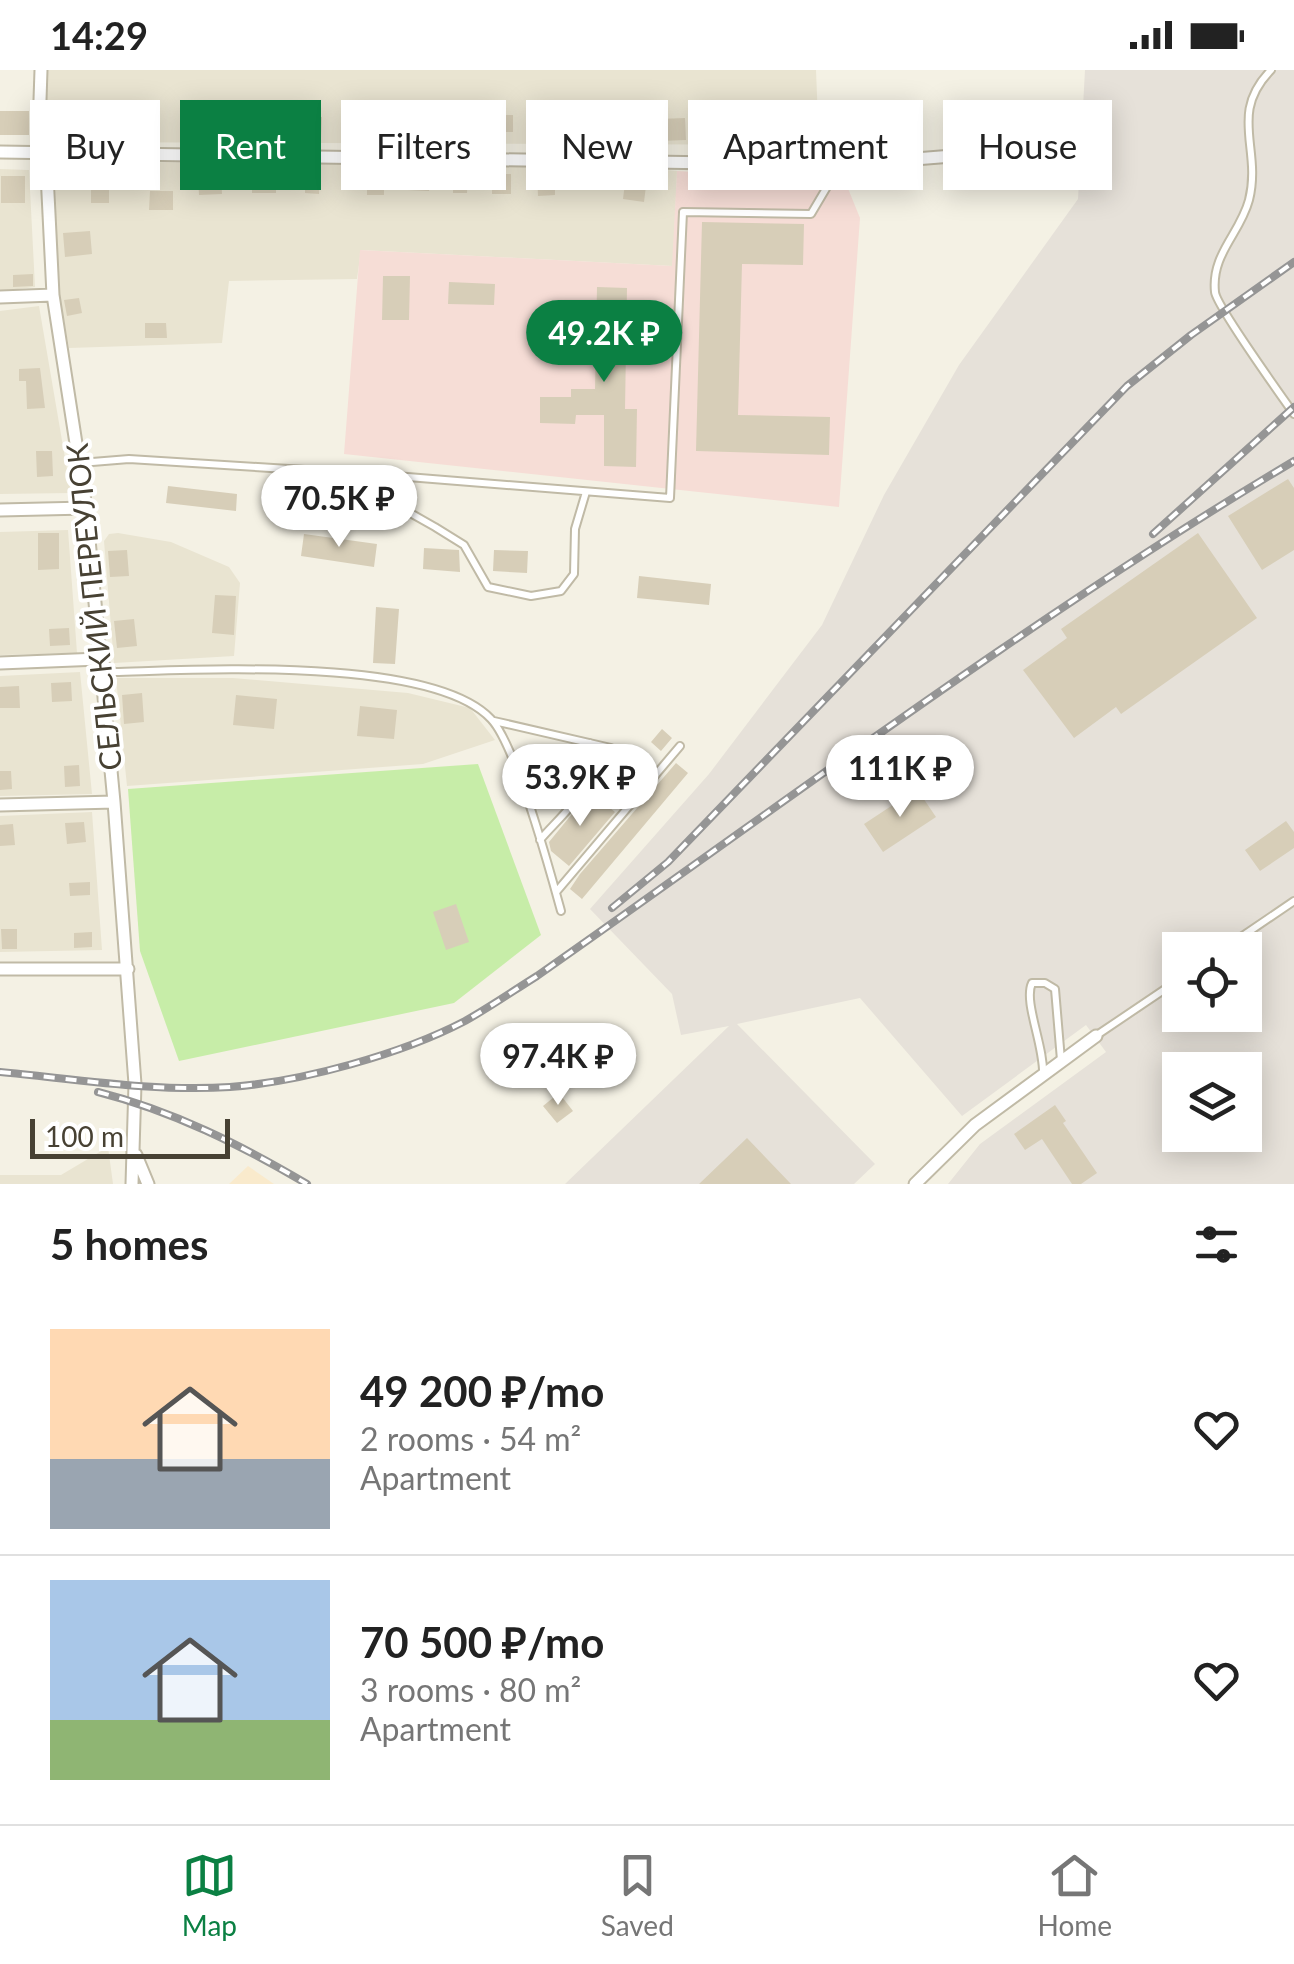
<!DOCTYPE html>
<meta charset="utf-8">
<style>
body{margin:0;font-family:Lato,sans-serif;background:#f6f6f6;color:#222;height:100vh;display:flex;flex-direction:column;font-size:38px;white-space:nowrap}
*{box-sizing:border-box;margin:0}
p{font-size:32px;color:#767676}
.icon{flex:none;width:55px;height:55px;fill:none;stroke:currentColor;stroke-width:2;stroke-linecap:round;stroke-linejoin:round}
.map{position:relative;height:1114px;overflow:hidden}
.drawer{display:flex;flex-direction:column;background:#fff;flex:1}
.drawer>*{flex:none}
.hud{position:absolute;left:30px;top:30px;width:1235px;height:90px;display:flex;gap:20px}
.controls{position:absolute;left:1162px;top:862px;display:grid;gap:20px}
.controls a{display:grid;place-items:center;width:100px;height:100px;border-radius:0px;background:#fff;box-shadow:0 5px 25px #0003;font-size:50px}
.scale{position:absolute;left:30px;bottom:25px;width:200px;box-sizing:border-box;padding-left:10px;border:5px solid #474133;border-top:0;font-size:28px;line-height:35px;white-space:nowrap;color:#474133;-webkit-text-stroke:8px #fff;paint-order:stroke}
.price{position:absolute;translate:-50% -85px;padding:0 22px;border-radius:35px;background:#fff;color:#222;font-size:32px;line-height:65px;filter:drop-shadow(0 2px 5px #0008)}
.price::after{content:'';position:absolute;left:50%;top:60px;width:30px;height:22px;margin-left:-15px;background:inherit;clip-path:polygon(0 0,100% 0,50% 100%)}
.price.selected{background:#0b8043;color:#fff}
ul{padding:0;list-style:none}
li{display:flex;align-items:center;gap:30px;height:250px;padding:0 50px}
li+li{border-top:2px solid #e0e0e0}
li span{display:grid;place-items:center;flex:none;width:280px;height:200px;border-radius:0px;color:#555}
li>.icon{margin-inline-start:auto}
span .icon{width:120px;height:120px;fill:#fffc;stroke-width:1}
li b{font-size:42px}
h2{display:flex;justify-content:space-between;align-items:center;height:120px;padding:0 50px;font-size:42px}
.chip{padding:0 35px;border-radius:0px;background:#fff;box-shadow:0 5px 25px #0003;font-size:35px;line-height:90px}
.chip.selected{background:#0b8043;color:#fff}
.status{display:flex;justify-content:space-between;align-items:center;height:70px;padding:0 50px;background:#fff;direction:ltr}
.status svg{height:28px;fill:currentColor}
.tabs{display:flex;justify-content:space-around;align-items:center;height:140px;border-top:2px solid #e0e0e0;background:#fff;font-size:28px;color:#767676}
.tabs a{display:grid;justify-items:center;gap:5px}
.tabs .selected{color:#0b8043}
.map>svg:first-child{display:block}
</style>
<div class="status"><b>14:29</b><svg viewBox="0 0 49 12"><path d="M0 12V9h3v3zM5 12V6h3v6zM10 12V3h3v9zM15 12V0h3v12zM26 1h20v11H26zM47 4h2v5h-2z"/></svg></div>
<div class="map">
<svg width="1294" height="1114" viewBox="0 0 1294 1114">
<rect width="100%" height="100%" fill="#f4f1e4"/>
<path fill="#e9e4d1" d="M47 0H816L819 75 48 72 45 61Z
M55 92 585 93 677 101 673 196 361 180 357 209 229 211 222 273 69 278 57 214Z
M0 99 29 100 35 217 0 221Z
M39 236 71 423 0 424V241Z
M68 460 77 583 0 585V462Z
M118 463 171 472 229 497 240 513 234 586 114 593 104 471 109 464Z
M80 602 92 724 0 726V606Z
M116 608H233L408 623 470 638 495 670 423 694 127 716Z
M92 742 102 880 0 882V746Z
M108 1077 113 1114H0V1105H61Z"/>
<path fill="#f9eacc" d="M248 1096 274 1114H229Z"/>
<path fill="#e6e1d9" fill-rule="evenodd" d="M1085 0H1294V1114H948L980 1074 1106 982 1086 955 962 1046 860 928 737 954 875 1094 854 1114H565L729 956 681 965 672 924 590 839 709 704 822 555 884 425 959 295 1078 129ZM1180 880H1245V945H1180ZM1180 1000H1245V1065H1180Z"/>
<path fill="#f6ddd6" d="M677 101 835 110 847 116 860 148 839 437 344 384 360 180 672 196Z"/>
<path fill="#c7eda8" d="M478 694 541 865 454 933 179 991 140 881 128 719Z"/>
<path fill="#d7ceb8" d="M0 41H29V65H0Z
M461 41H476V62H461Z
M549 42 563 43 562 66 547 65Z
M497 45H513V62H497Z
M304 46 322 47 321 68 304 67Z
M685 48 686 70 660 71 659 49Z
M120 49 140 50 139 68 119 67Z
M54 50H78V69H53Z
M450 52V68H407L408 53Z
M736 54 775 56 774 75 735 73Z
M237 56 258 57 257 70 237 69Z
M357 59H377V71H357Z
M537 101H555V125L538 126Z
M276 103V123H252V104Z
M305 103H320L319 124 305 123Z
M221 104 222 124 199 125 198 106Z
M453 104H468L467 123H453Z
M492 104H511V124H492Z
M91 105H109V133H91Z
M367 105H384V125H367Z
M408 105 430 106 429 121 407 120Z
M1 106H25V133H1Z
M625 113 646 116 644 132 623 129Z
M150 121H173V140H149Z
M702 152 804 154 803 195 742 194 738 345 830 347 829 385 696 381Z
M90 161 92 184 65 187 63 163Z
M33 204V216L13 217V205Z
M383 206H410L409 250H382Z
M449 212 495 214 494 235 448 234Z
M597 217 627 218 625 339H637L636 397 604 396V345H576L575 354 540 353V327H571V319H595Z
M79 228 82 243 67 246 64 230Z
M145 253H166L167 268H145Z
M40 298 45 338 27 339 26 311H19V299Z
M36 381H52L53 406 37 407Z
M1288 409 1294 418V480L1262 500 1228 446Z
M168 416 237 424 236 441 166 433Z
M38 463H59V499L38 500Z
M1198 463 1257 548 1121 644 1116 637 1074 668 1023 600 1067 568 1061 559Z
M304 464 377 474 374 497 301 486Z
M424 478 459 480 460 502 423 499Z
M127 480 129 506 110 507 108 481Z
M494 480 528 481 527 503 493 501Z
M639 506 711 514 709 535 637 528Z
M215 525 236 526 234 565 212 563Z
M376 537 399 539 395 594 373 593Z
M134 549 137 576 117 578 114 551Z
M69 558 70 575 50 576 49 559Z
M71 612 72 631 52 632 51 613Z
M19 616 20 638H0V617Z
M142 623 144 652 124 654 122 625Z
M236 625 277 629 274 659 233 655Z
M360 636 397 640 394 669 357 666Z
M662 659 672 668 661 681 651 672Z
M676 693 688 703 582 829 570 819 580 804Z
M79 695 80 716 65 717 64 696Z
M0 701H11L12 719 0 720Z
M917 719 936 747 883 782 864 754Z
M590 722 615 742 569 796 551 781 549 772Z
M1286 751 1294 762V778L1260 801 1245 780Z
M84 752 86 772 67 774 65 753Z
M13 754 15 775 0 776V755Z
M90 812V825L70 826 69 813Z
M456 834 469 872 446 880 433 842Z
M1 859H17V879H2Z
M92 862V877L74 878V863Z
M559 1023 573 1041 557 1053 543 1036Z
M1055 1035 1066 1051 1063 1053 1097 1103 1081 1114H1072L1042 1069 1025 1080 1014 1064Z
M747 1068 791 1114H699Z"/>
<g fill="none" stroke-linecap="round" stroke-linejoin="round">
<defs>
<path id="service" d="M1271 0C1228 44 1262 78 1249 130 1240 164 1211 184 1215 222 1216 235 1282 327 1294 344
M80 393 129 389 383 405 670 428 683 142 811 144 840 95
M291 403 340 420 389 431 435 457 464 475 488 517 531 526 561 521 574 504 575 459 586 422
M104 593 114 602C200 600 432 586 491 649 516 675 550 801 561 841
M494 651 611 678 636 692 650 711
M540 770C560 746 609 707 590 673
M557 821 680 676
M1222 880 1294 831
M1097 965 1180 909
M1043 1006C1045 977 1023 932 1032 913H1045L1055 919 1061 990"/>
<path id="minor" d="M41 0 39 60 46 83 53 225 86 438 114 732 135 1014 132 1114
M0 82 840 95 1077 76
M0 227 53 225
M0 440 86 438
M0 593 99 589
M0 735 114 732
M0 899H128
M136 1085 148 1114
M915 1114 975 1055 1096 966"/>
</defs>
<use href="#service" stroke="#c0baa6" stroke-width="10"/>
<use href="#minor" stroke="#c0baa6" stroke-width="15"/>
<use href="#service" stroke="#fff" stroke-width="6"/>
<use href="#minor" stroke="#fff" stroke-width="11"/>
<defs>
<path id="rail" d="M1153 464 1294 337
M612 838 668 792 1127 316 1191 265 1294 192
M0 1002C75 1009 154 1022 230 1017 301 1012 402 984 465 951 490 937 513 921 537 906 787 731 1032 547 1294 391
M98 1022C173 1041 241 1075 307 1114"/>
</defs>
<use href="#rail" stroke="#959595" stroke-width="8"/>
<use href="#rail" stroke="#fff" stroke-width="4" stroke-dasharray="11" stroke-linecap="butt"/>
</g>
<g text-anchor="middle" dominant-baseline="central" stroke-width="8" stroke-linejoin="round" paint-order="stroke">
<g font-size="30" fill="#474133" stroke="#fff">
<text transform="translate(93 537) rotate(-96)">СЕЛЬСКИЙ ПЕРЕУЛОК</text>
</g>
</g>
</svg>
<div class="controls">
<a><svg class="icon" aria-label="locate" viewBox="0 0 24 24"><circle cx="12" cy="12" r="6"/><path d="M12 2v4M12 18v4M2 12h4M18 12h4"/></svg></a>
<a><svg class="icon" aria-label="layers" viewBox="0 0 24 24"><path d="M12 4l9 5-9 5-9-5zM3 14l9 5 9-5"/></svg></a>
</div>
<div class="scale">100 m</div>
<b class="price selected" style="left:604px;top:315px">49.2K ₽</b>
<b class="price" style="left:339px;top:480px">70.5K ₽</b>
<b class="price" style="left:900px;top:750px">111K ₽</b>
<b class="price" style="left:580px;top:759px">53.9K ₽</b>
<b class="price" style="left:558px;top:1038px">97.4K ₽</b>
<div class="hud">
<a class="chip">Buy</a>
<a class="chip selected">Rent</a>
<a class="chip">Filters</a>
<a class="chip">New</a>
<a class="chip">Apartment</a>
<a class="chip">House</a>
</div>
</div>
<section class="drawer">
<h2>5 homes<svg class="icon" aria-label="filters" viewBox="0 0 24 24"><path d="M4 7h16M4 17h16"/><circle cx="9" cy="7" r="2"/><circle cx="15" cy="17" r="2"/></svg></h2>
<ul>
<li><span style="background:linear-gradient(#ffd9b3 65%,#9aa5b1 0)"><svg class="icon" aria-label="home" viewBox="0 0 24 24"><path d="M3 11l9-7 9 7M6 9v11h12V9"/></svg></span><div><b>49 200 ₽/mo</b><p>2 rooms · 54 m²</p><p>Apartment</p></div><svg class="icon" aria-label="heart" viewBox="0 0 24 24"><path d="M12 20l-8-8c-3-5 5-10 8-4 3-6 11-1 8 4z"/></svg></li>
<li><span style="background:linear-gradient(#a9c7e8 70%,#8fb573 0)"><svg class="icon" aria-label="home" viewBox="0 0 24 24"><path d="M3 11l9-7 9 7M6 9v11h12V9"/></svg></span><div><b>70 500 ₽/mo</b><p>3 rooms · 80 m²</p><p>Apartment</p></div><svg class="icon" aria-label="heart" viewBox="0 0 24 24"><path d="M12 20l-8-8c-3-5 5-10 8-4 3-6 11-1 8 4z"/></svg></li>
</ul>
</section>
<nav class="tabs">
<a class="selected"><svg class="icon" aria-label="map" viewBox="0 0 24 24"><path d="M3 6l6-2 6 2 6-2v14l-6 2-6-2-6 2zM9 4v14M15 6v14"/></svg>Map</a>
<a><svg class="icon" aria-label="saved" viewBox="0 0 24 24"><path d="M7 4h10v16l-5-4-5 4z"/></svg>Saved</a>
<a><svg class="icon" aria-label="home" viewBox="0 0 24 24"><path d="M3 11l9-7 9 7M6 9v11h12V9"/></svg>Home</a>
</nav>
